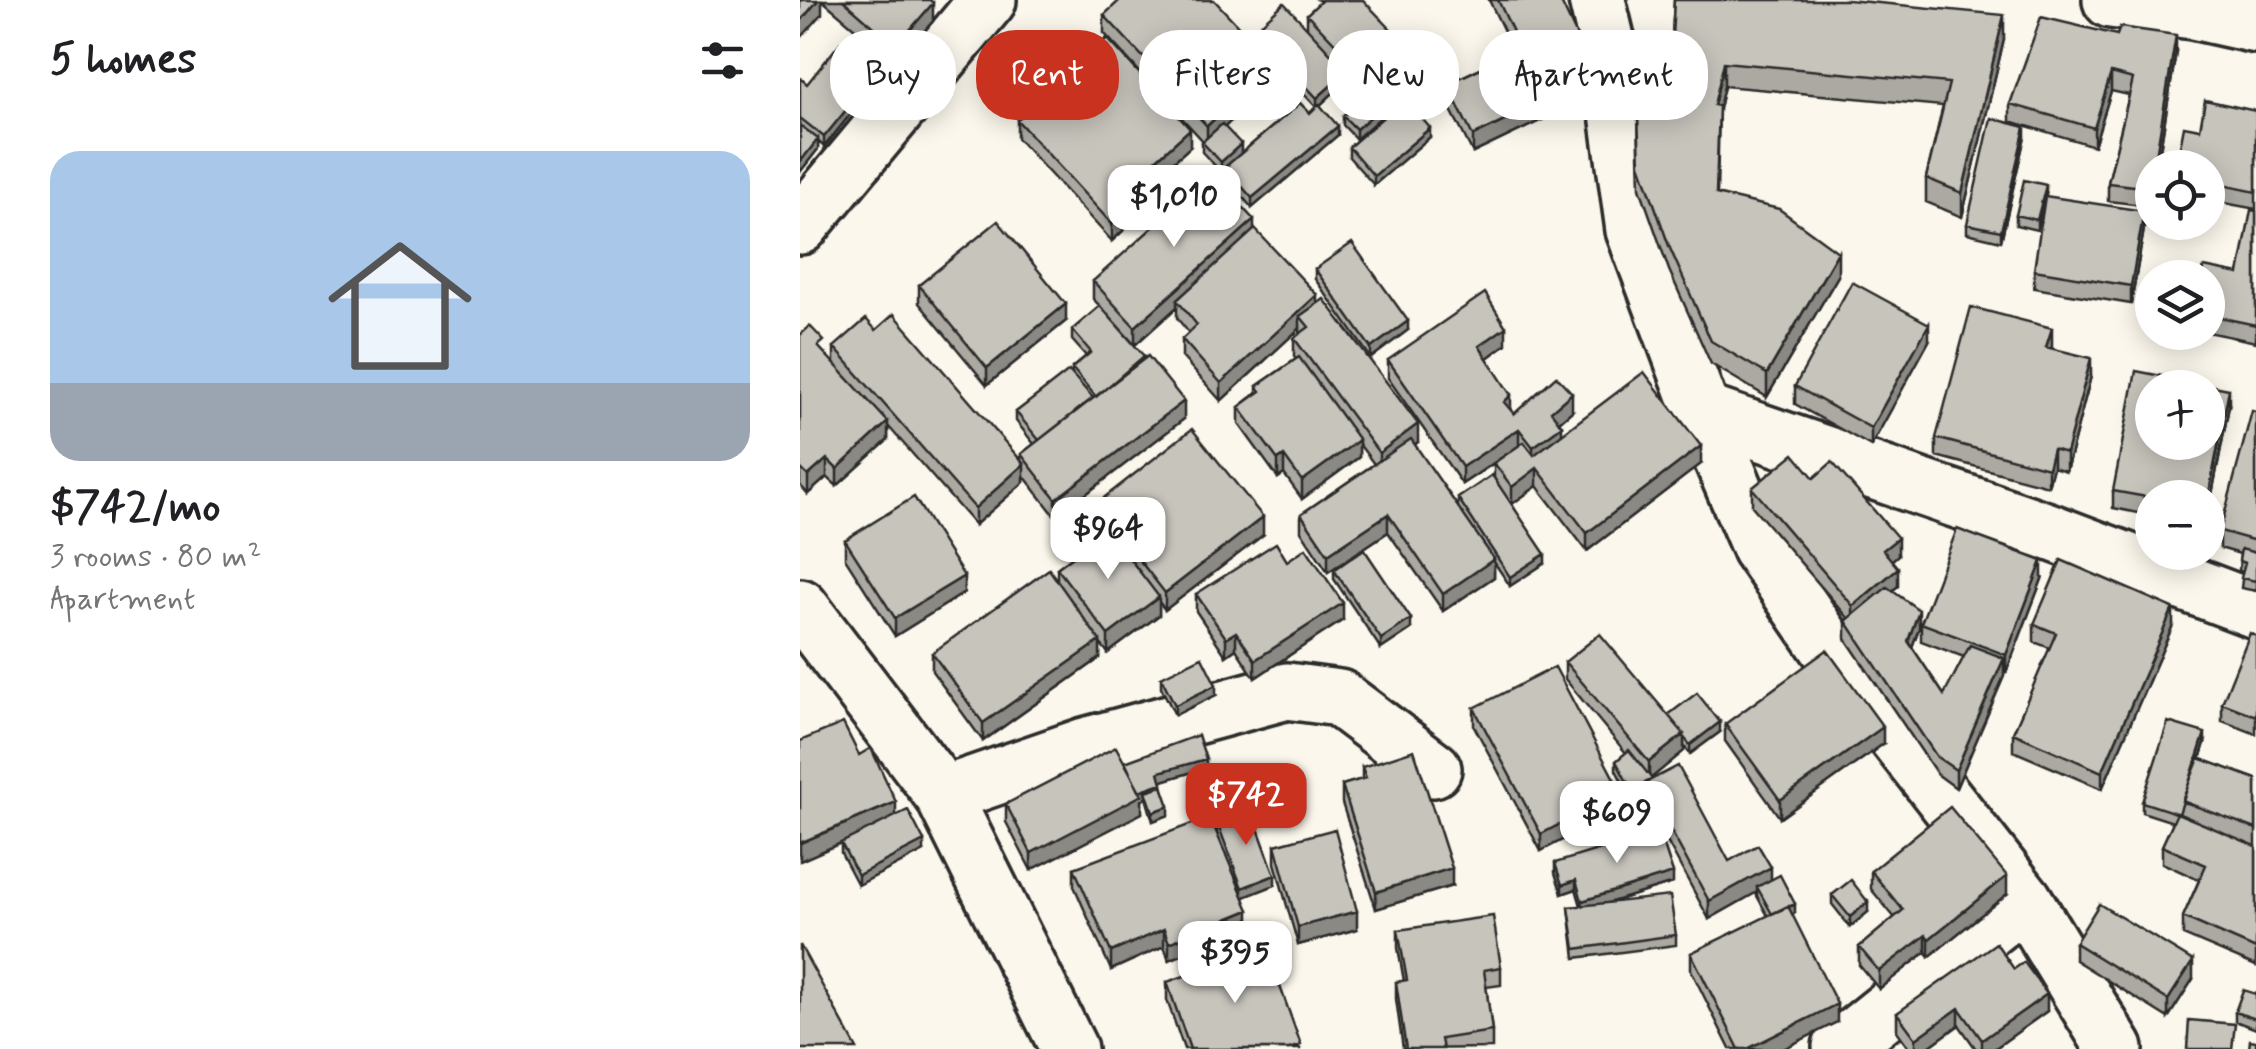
<!DOCTYPE html>
<meta charset="utf-8">
<style>
body{margin:0;font-family:Mynerve,sans-serif;background:#f6f6f6;color:#202124;height:100vh;display:flex;flex-direction:column;font-size:38px;white-space:nowrap}
*{box-sizing:border-box;margin:0}
p{font-size:32px;color:#757577}
.icon{flex:none;width:55px;height:55px;fill:none;stroke:currentColor;stroke-width:2;stroke-linecap:round;stroke-linejoin:round}
.map{position:relative;flex:1;overflow:hidden}
.side{display:flex;flex-direction:column;background:#fff;width:800px}
.side>*{flex:none}
.hud{position:absolute;left:30px;top:30px;width:950px;height:90px;display:flex;gap:20px}
.fabs{position:absolute;left:1335px;top:150px;display:grid;gap:20px}
.fabs a{display:grid;place-items:center;width:90px;height:90px;border-radius:50%;background:#fff;box-shadow:0 5px 25px #0003;font-size:50px}
.price{position:absolute;translate:-50% -85px;padding:0 22px;border-radius:20px;background:#fff;color:#222;font-size:32px;line-height:65px;filter:drop-shadow(0 2px 5px #0008)}
.price::after{content:'';position:absolute;left:50%;top:60px;width:30px;height:22px;margin-left:-15px;background:inherit;clip-path:polygon(0 0,100% 0,50% 100%)}
.price.on{background:#c8321e;color:#fff}
ul{padding:0;list-style:none}
li{display:grid;align-content:center;gap:20px;height:530px;padding:0 50px}
li span{display:grid;place-items:center;height:310px;border-radius:30px;color:#555}
li>.icon{margin-inline-start:auto}
span .icon{width:180px;height:180px;fill:#fffc;stroke-width:1}
li b{font-size:42px}
h2{display:flex;justify-content:space-between;align-items:center;height:120px;padding:0 50px;font-size:42px}
.chip{padding:0 35px;border-radius:40px;background:#fff;box-shadow:0 5px 25px #0003;font-size:35px;line-height:90px}
.chip.on{background:#c8321e;color:#fff}
main{display:flex;flex:1;min-height:0}
.map>svg:first-child{display:block}
</style>
<main>
<section class="side">
<h2>5 homes<svg class="icon" aria-label="filters" viewBox="0 0 24 24"><path d="M4 7h16M4 17h16"/><circle cx="9" cy="7" r="2"/><circle cx="15" cy="17" r="2"/></svg></h2>
<ul>
<li><span style="background:linear-gradient(#a9c7e8 75%,#9aa5b1 0)"><svg class="icon" aria-label="home" viewBox="0 0 24 24"><path d="M3 11l9-7 9 7M6 9v11h12V9"/></svg></span><div><b>$742/mo</b><p>3 rooms · 80 m²</p><p>Apartment</p></div></li>
</ul>
</section>
<div class="map">
<svg width="1456" height="1049" viewBox="0 0 1456 1049">
<rect width="100%" height="100%" fill="#fbf7ec"/>
<filter id="ink" filterUnits="userSpaceOnUse"><feTurbulence type="fractalNoise" baseFrequency=".01" numOctaves="2"/><feDisplacementMap in="SourceGraphic" scale="20" xChannelSelector="R" yChannelSelector="G"/><feConvolveMatrix kernelMatrix="1 2 1 2 8 2 1 2 1" color-interpolation-filters="sRGB"/></filter>
<g filter="url(#ink)">
<g fill="none" stroke-linecap="round" stroke-linejoin="round">
<defs>
<path id="street" d="M797 0 810 55 834 230 902 412 960 548 1041 666 1224 900 1315 1049
M1311 0 1393 11 1456 25
M0 226 188 0
M902 412 1245 530 1456 610
M0 607 143 795 269 1049
M143 795 285 746 487 691 539 698 633 769
M1041 1047 1224 900"/>
</defs>
<use href="#street" stroke="#2b2b2b" stroke-width="62"/>
<use href="#street" stroke="#fbf7ec" stroke-width="55"/>
</g>
<path fill="#aba9a2" stroke="#2b2b2b" stroke-width="2.5" d="M22 0H130L133 21 96 63Z
M518 0H563L625 83 606 100 630 137 574 185 549 157V147L586 115 581 110V117L556 139 543 125V116L567 95 547 74V80L520 105 538 135 452 208 425 176V168L421 172 402 152V142L403 141 304 33V15L473 81 424 127 441 153 510 113 516 107 454 40V30L507 28V14L521 2Z
M689 0H760L796 94 673 153 647 102V84L714 52Z
M874 0 1204 39 1162 217 1126 202V178L1143 106 924 86 919 108 917 195 1038 276 967 397 911 364 869 270 840 188 838 116 868 112Z
M1376 52 1351 206 1308 201V183L1329 95 1311 91 1294 146 1210 121V104Z
M0 78 7 84 77 81 24 147 18 141V149L0 172Z
M1456 111V209L1408 200V168L1400 129Z
M217 120 390 147 346 186 349 207 312 241 217 138Z
M1225 136 1201 241 1167 233V224Z
M1246 194 1237 230 1216 225V215Z
M1456 211V342L1407 332 1408 278 1439 274Z
M1344 229 1331 304 1234 288V270Z
M454 231 517 304 618 442 614 445 658 507V498L694 478V463L702 458 662 484 588 378V360L706 344 687 358 714 414 772 411 759 422 762 434 901 464 787 551 737 486 712 504 745 563 710 586 694 562V577L643 611 588 532 528 572 501 531V514L574 464 559 444V457L502 499 484 474 478 478 439 424V407L457 393V386L496 359 494 356V338L500 333V328L421 401 382 357V339L389 333 377 318V307L335 345 307 314 344 360 384 419 256 517 224 476V482L175 525 88 426V440L37 486 27 477 8 494 0 485V335L24 353 34 364V347L76 330 221 460V454L234 444 216 421V412L272 374V368L286 356 272 340V330L300 306 293 299V281Z
M515 269 608 330 571 358 515 279Z
M119 285 266 321 187 385 119 303Z
M1129 341 1071 446 995 404V386Z
M1252 346 1251 348 1291 376 1266 471 1253 467 1248 486 1136 456V438Z
M1429 406 1408 515V498H1352V516L1313 508V491Z
M1456 412V591L1441 588 1443 572 1439 571 1440 554 1420 548V531Z
M1014 478 1098 555 1092 560 1098 586 1092 591 1119 628 1112 647 1144 695 1164 657 1121 641V623L1242 579 1206 673 1204 672V676L1156 788 1137 774 1046 639V621L1049 619 952 506V488Z
M296 504 463 535 365 610 359 602V615L308 653 300 643V658L183 741 132 671V653L257 581V568L304 533 296 522Z
M45 540 164 593 95 636 45 558Z
M487 561 543 620 455 678 436 649 426 656 396 611V594Z
M534 570 611 629 581 649 534 579Z
M1234 624 1373 625 1302 789 1213 751V733L1250 648 1234 642Z
M1456 636V734L1422 721V703Z
M765 662 868 715 920 732 890 754 884 746V751L851 778 929 861 971 879 995 913 992 915 1037 1022 983 1049H930L891 970V953L968 916 957 896V892L909 919 845 801V794L833 802 816 770V761L826 753 765 679Z
M361 677 416 695 375 715 361 687Z
M674 708 821 809 741 851 674 726Z
M925 724 1083 744 980 818 925 741Z
M1405 743 1400 759 1456 779V966L1383 935V917L1399 880 1362 863V846L1373 822 1342 812V802Z
M59 755 96 816 124 851 58 885 41 853V843L45 841Z
M325 764 406 768 361 781 369 815 353 821 346 798 342 800V813L231 870 206 822V804Z
M562 767 652 886 576 909 542 803V785L562 779Z
M417 822 475 885 444 897 449 928 369 960 364 946 311 970 274 886V868L417 833Z
M475 845 557 929 498 945 475 863Z
M755 863 873 883 808 903 876 935V945L775 958 769 907 781 906 776 889 762 894 755 873Z
M1071 871 1207 894 1129 957 1126 952 1079 989 1059 965V947L1095 918 1071 889Z
M1032 895 1068 912 1050 927 1032 904Z
M598 930 701 967V985L686 987 692 1031V1048L603 1049 596 999V982L604 981 598 948Z
M1275 943 1393 979 1368 1018 1275 960Z
M1214 969 1247 1011 1194 1049H1176L1159 1025 1126 1049H1110L1097 1031V1013Z
M367 982 501 1049H384L367 1000Z
M1456 994V1029L1435 1021V1012Z"/>
<path fill="#8b8984" stroke="#2b2b2b" stroke-width="2.5" d="M18 0H22V14L0 39V22Z
M133 3V21L96 63V46Z
M1204 15V39L1162 217V193Z
M1376 35V52L1357 168H1354Z
M924 62V86L919 108 914 105Z
M473 63V81L407 144V126Z
M625 65V83L588 117V99Z
M547 71V80L517 108V98Z
M77 72V81L24 147V137Z
M1311 73V91L1294 146V128Z
M796 77V94L673 153V136Z
M581 108V117L556 139V129Z
M538 126V135L452 208V198Z
M1225 127V136L1201 241V231Z
M630 128V137L574 185V176Z
M390 129V147L338 193V176Z
M18 139V149L0 172V162Z
M441 144V154L421 172V162Z
M1246 185V194L1237 230V220Z
M349 190V207L312 241V224Z
M1344 211V229L1331 304V286Z
M454 220V237L377 300V307L335 345V327Z
M1038 252V276L967 397V374Z
M517 295V313L500 316V328L421 401V383Z
M266 304V321L187 385V368Z
M608 321V330L571 358V348Z
M1129 324V341L1071 446V428Z
M706 327V344L679 364V346Z
M1252 328V346L1246 365V347Z
M1291 358V376L1266 471V453Z
M1429 389V406L1408 515V498Z
M772 393V411L751 429V411Z
M711 395V413L704 402Z
M384 401V419L256 517V499Z
M88 422V440L37 486V469Z
M618 424V442L579 471V453Z
M762 426V444L733 464V447Z
M719 429V446L662 484V467Z
M559 440V457L502 499V481Z
M901 446V464L787 551V533Z
M1253 449V467L1248 486V468Z
M484 456V474L478 478V460Z
M27 459V477L8 494V476Z
M224 464V482L175 525V508Z
M737 468V486L712 504V487Z
M588 514V532L528 572V554Z
M463 517V535L365 610V593Z
M1098 538V555L1083 568V550Z
M745 554V563L710 586V577Z
M694 559V577L643 611V594Z
M1242 561V579L1206 673V655Z
M1098 568V586L1053 623V606Z
M164 576V593L95 636V618Z
M359 597V615L308 653V635Z
M543 603V620L455 678V660Z
M1373 608V625L1302 789V772Z
M1119 610V628L1108 658V641Z
M611 619V629L581 649V639Z
M436 632V649L426 656V638Z
M300 641V658L183 741V723Z
M1204 658V676L1156 788V770Z
M416 685V695L375 715V705Z
M920 722V732L890 754V745Z
M1083 727V744L980 818V800Z
M1405 733V743L1386 803 1383 802Z
M884 734V751L849 780V762Z
M406 759V768L359 782V772Z
M362 783V793L346 791V798L342 800V813L231 870V853L338 791Z
M845 785V794L833 802V793Z
M821 792V809L741 851V834Z
M96 802V819L0 861V843Z
M369 806V815L353 821V812Z
M124 841V851L58 885V875Z
M971 867V885L957 887V892L909 919V901Z
M652 868V886L576 909V892Z
M873 873V883L782 911V901Z
M475 875V885L442 898V888Z
M1207 876V894L1129 957V939Z
M776 880V889L762 894V885Z
M1068 902V912L1050 927V917Z
M995 904V913L972 925V915Z
M449 910V928L369 960V943Z
M557 911V929L498 945V927Z
M364 929V946L311 970V952Z
M1126 935V952L1079 989V971Z
M1393 961V979L1368 1018V1000Z
M1247 994V1011L1194 1049H1182V1040Z
M1037 1004V1022L983 1049H947Z
M1159 1008V1025L1126 1049H1116V1039Z"/>
<path fill="#c7c4bc" stroke="#2b2b2b" stroke-width="2.5" fill-rule="evenodd" d="M0 0H18L0 22Z
M43 0H130L133 3 96 46Z
M320 0H414L473 63 407 126 304 15Z
M522 0H563L625 65 588 99 507 14Z
M698 0H760L796 77 673 136 647 84 721 49Z
M874 0H1048L1204 15 1162 193 1126 178 1149 83 924 62 914 105 919 106 916 194 979 209 1038 252 967 374 911 341 869 246 840 164 838 116 868 112Z
M484 3 547 71 517 98 454 30Z
M1241 17 1317 35 1320 27 1376 35 1354 168H1352L1351 188 1308 183 1333 79 1311 73 1294 128 1210 104Z
M307 38 390 129 338 176 349 190 312 224 217 120Z
M40 43 77 72 24 137 0 118V78L7 84Z
M569 93 581 108 556 129 543 116Z
M605 98 630 128 574 176 549 147Z
M1405 100 1456 111V192L1408 182V168H1376L1384 126 1400 129Z
M500 103 510 113 519 104 538 126 452 198 425 167Z
M1191 118 1225 127 1201 231 1167 224Z
M422 124 441 144 421 162 402 142Z
M0 125 18 139 0 162Z
M412 174 454 220 335 327 293 281Z
M1224 180 1246 185 1237 220 1216 215Z
M1245 196 1344 211 1331 286 1234 270Z
M1451 210 1456 211V325L1408 315V278H1401L1404 267 1439 274Z
M198 221 266 304 187 368 119 285Z
M455 229 517 295 421 383 382 339 397 325 377 300Z
M552 243 608 321 571 348 515 269Z
M1052 282 1129 324 1071 428 995 386Z
M685 293 706 327 679 346 711 395 704 402 714 414 756 376 772 393 751 411 762 426 733 447 719 429 662 467 588 360Z
M524 299 618 424 579 453 494 338 509 327 500 316Z
M300 306 344 356 296 397 272 368 291 352 272 330Z
M1171 307 1252 328 1246 347 1291 358 1266 453 1253 449 1248 468 1136 438Z
M94 314 224 464 175 508 34 347 66 319 76 330Z
M10 326 24 341 18 346 88 422 37 469 27 459 8 476 0 468V335Z
M348 356 384 401 256 499 221 454Z
M499 357 559 440 502 481 484 456 478 460 439 407 461 391 457 386Z
M269 371 293 398 239 440 216 412Z
M1336 371 1429 389 1408 498H1352L1313 491ZM1352 388H1408V442H1352Z
M844 372 901 446 787 533 737 468 712 487 694 463 724 442 734 455Z
M1452 411 1456 412V541L1420 531Z
M392 429 463 517 365 593 296 504Z
M611 439 694 559 643 594 588 514 528 554 501 514Z
M994 454 1014 478 1032 462 1098 538 1083 550 1098 568 1053 606 952 488Z
M692 475 745 554 710 577 658 498Z
M114 497 164 576 95 618 45 540Z
M1157 529 1242 561 1206 655 1121 623Z
M308 530 359 597 308 635 257 568Z
M476 543 487 561 506 548 543 603 455 660 436 632 426 638 396 594Z
M564 549 611 619 581 639 534 570Z
M1441 549 1456 553V581L1441 578 1445 563 1439 561Z
M1261 560 1373 608 1302 772 1213 733 1256 633 1234 624Z
M249 569 300 641 183 723 132 653Z
M1087 587 1119 610 1108 641 1144 695 1170 645 1204 658 1156 770 1137 757 1046 621Z
M1450 633 1456 636V716L1422 703Z
M800 634 884 734 849 762 765 662Z
M1027 650 1083 727 980 800 925 724Z
M402 657 416 685 375 705 361 677Z
M755 667 821 792 741 834 674 708Z
M897 693 920 722 890 745 882 735 884 734 868 715Z
M1368 722 1405 733 1379 814 1342 802Z
M43 723 59 755 71 748 96 802 0 843V741Z
M398 735 406 759 359 772 362 783 339 791 325 762Z
M316 747 342 795 231 853 206 804Z
M614 750 652 868 576 892 542 785 566 778 562 767Z
M829 750 852 779 833 793 816 761Z
M1399 758 1456 779V829L1382 801Z
M878 766 929 861 958 845 971 867 909 901 845 783Z
M362 786 369 806 353 812 346 791Z
M1150 807 1207 876 1129 939 1126 935 1079 971 1059 947 1103 910 1071 871Z
M451 809 475 875 442 888 417 822Z
M108 810 124 841 58 875 41 843Z
M1377 813 1456 846V949L1383 917 1406 865 1362 846Z
M410 817 449 910 369 943 364 929 311 952 274 868Z
M535 829 557 911 498 927 475 845Z
M859 831 873 873 782 901 776 880 762 885 755 863Z
M980 875 995 904 972 914 957 887Z
M1051 880 1068 902 1050 917 1032 895Z
M870 896 876 935 775 949 769 907Z
M1299 904 1393 961 1368 1000 1275 943Z
M988 906 1037 1004 947 1049H939L891 953Z
M693 916 701 967 684 970 692 1031 641 1039 643 1049H606L596 982 607 980 598 930Z
M1196 943 1214 969 1224 962 1247 994 1182 1040 1159 1008 1116 1039 1097 1013Z
M0 945 57 1049H0Z
M466 947 501 1045 489 1049H390L367 982Z
M1443 990 1456 994V1019L1435 1012Z
M1389 1020 1435 1024 1432 1049H1387Z
M1450 1040 1456 1041V1049H1449Z"/>
</g>
</svg>
<div class="fabs">
<a><svg class="icon" aria-label="locate" viewBox="0 0 24 24"><circle cx="12" cy="12" r="6"/><path d="M12 2v4M12 18v4M2 12h4M18 12h4"/></svg></a>
<a><svg class="icon" aria-label="layers" viewBox="0 0 24 24"><path d="M12 4l9 5-9 5-9-5zM3 14l9 5 9-5"/></svg></a>
<a>+</a>
<a>−</a>
</div>
<b class="price" style="left:374px;top:250px">$1,010</b>
<b class="price" style="left:308px;top:582px">$964</b>
<b class="price on" style="left:446px;top:848px">$742</b>
<b class="price" style="left:817px;top:866px">$609</b>
<b class="price" style="left:435px;top:1006px">$395</b>
<div class="hud">
<a class="chip">Buy</a>
<a class="chip on">Rent</a>
<a class="chip">Filters</a>
<a class="chip">New</a>
<a class="chip">Apartment</a>
</div>
</div>
</main>
